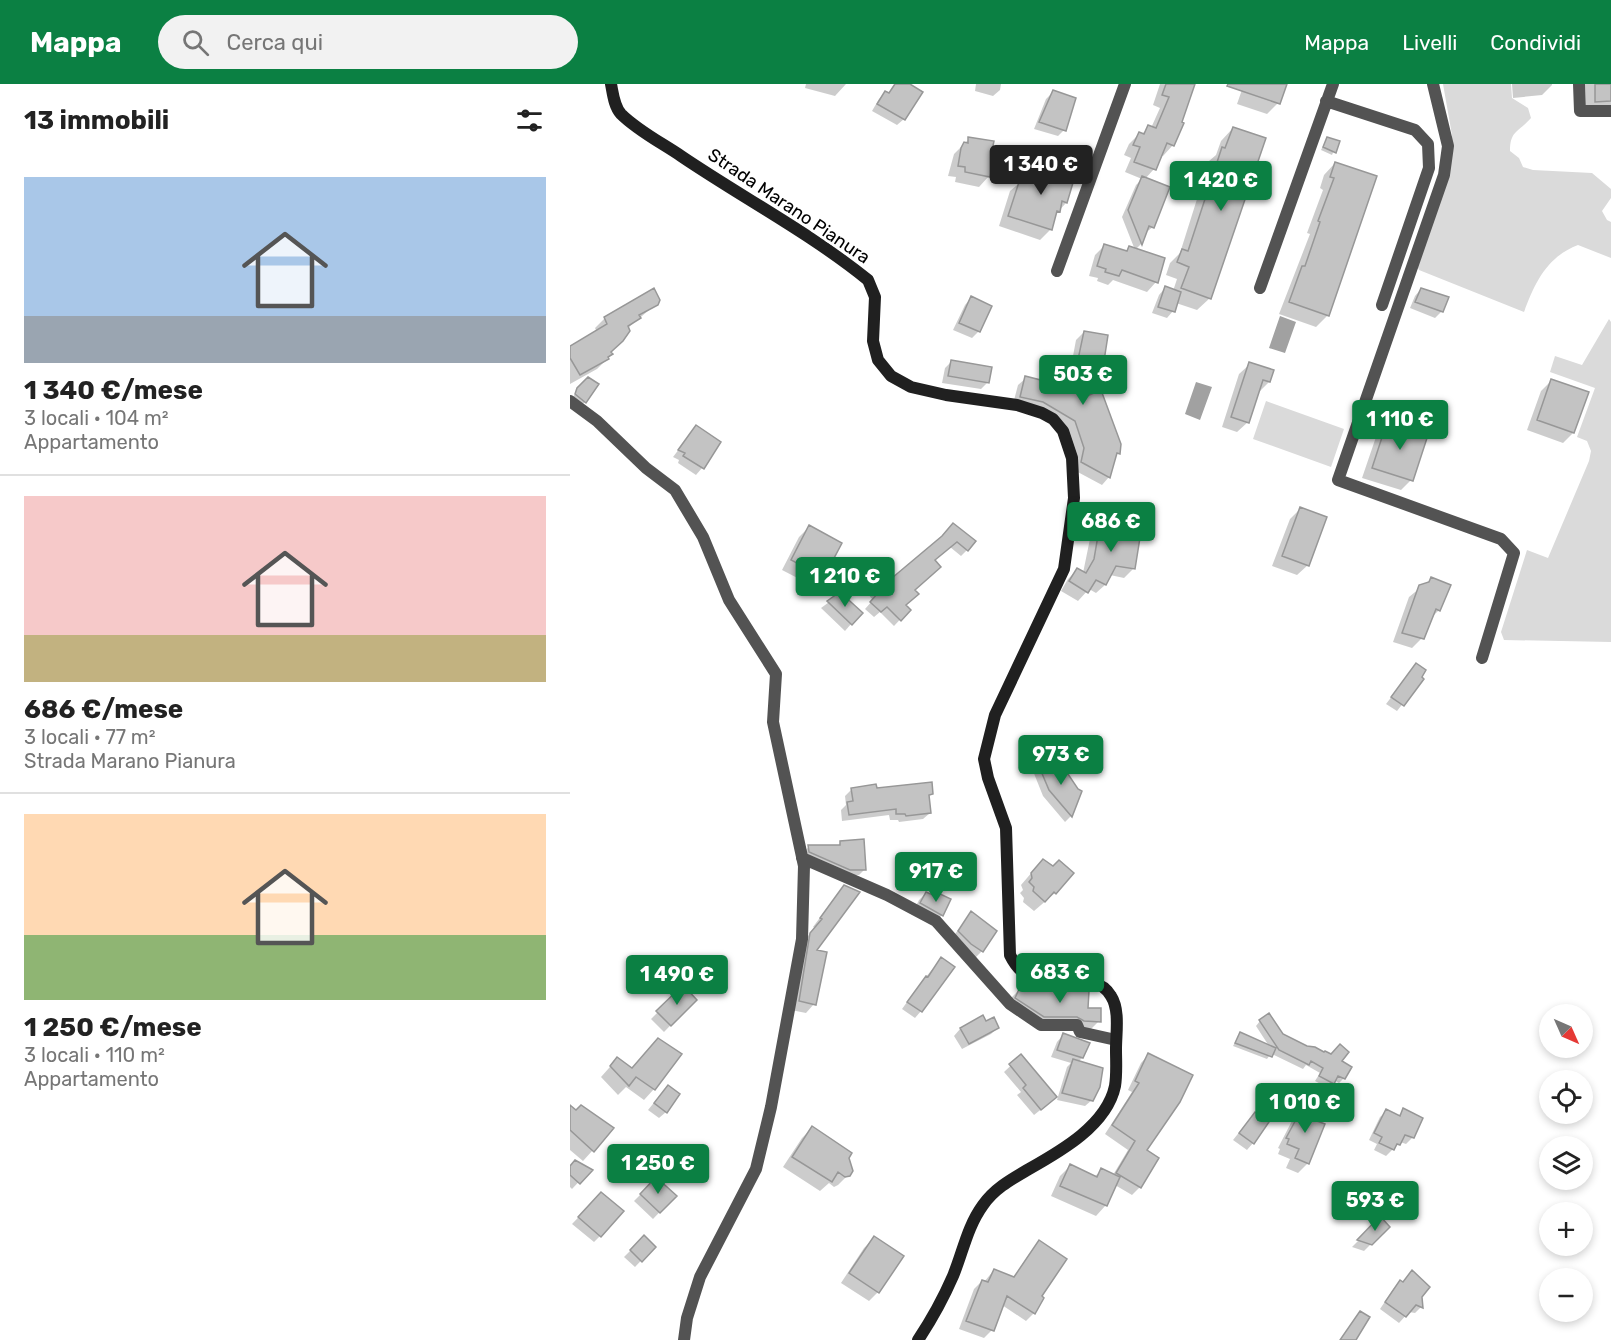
<!DOCTYPE html>
<html lang="it">
<meta charset="utf-8">
<style>
body{margin:0;font-family:Rubik,sans-serif;background:#f2f2f2;color:#222;height:100vh;display:flex;flex-direction:column;font-size:22px;white-space:nowrap}
*{box-sizing:border-box;margin:0}
p{font-size:20px;color:#767676}
.icon{flex:none;width:33px;height:33px;fill:none;stroke:currentColor;stroke-width:2;stroke-linecap:round;stroke-linejoin:round}
.map{position:relative;flex:1;overflow:hidden}
.details{display:flex;flex-direction:column;background:#fff;width:570px}
.details>*{flex:none}
.needle{width:39px;rotate:135deg}
.buttons{position:absolute;left:969px;top:920px;display:grid;gap:12px}
.buttons a{display:grid;place-items:center;width:54px;height:54px;border-radius:50%;background:#fff;box-shadow:0 3px 9px #0003;font-size:30px}
.price{position:absolute;translate:-50% -51px;padding:0 14px;border-radius:6px;background:#0b8043;color:#fff;font-size:20px;line-height:39px;filter:drop-shadow(0 2px 3px #0008)}
.price::after{content:'';position:absolute;left:50%;top:36px;width:18px;height:14px;margin-left:-9px;background:inherit;clip-path:polygon(0 0,100% 0,50% 100%)}
.price.current{background:#222;color:#fff}
ul{padding:0;list-style:none}
li{display:grid;align-content:center;gap:12px;height:318px;padding:0 24px}
li+li{border-top:2px solid #e0e0e0}
li span{display:grid;place-items:center;height:186px;border-radius:0px;color:#555}
li>.icon{margin-inline-start:auto}
span .icon{width:108px;height:108px;fill:#fffc;stroke-width:1}
li b{font-size:26px}
h2{display:flex;justify-content:space-between;align-items:center;height:72px;padding:0 24px;font-size:26px}
header{display:flex;align-items:center;gap:36px;box-sizing:border-box;height:84px;padding:0 30px;background:#0b8043;color:#fff}
header strong{font-size:28px}
nav{display:flex;gap:33px;margin-inline-start:auto;font-size:21px}
.search{width:420px;height:54px;background:#f2f2f2;display:flex;align-items:center;gap:15px;box-sizing:border-box;padding:0 21px;border-radius:33px;color:#767676;font-size:22px}
main{display:flex;flex:1;min-height:0}
.map>svg:first-child{display:block}
</style>
<header>
<strong>Mappa</strong>
<div class="search"><svg class="icon" aria-label="search" viewBox="0 0 24 24"><circle cx="10" cy="10" r="6"/><path d="M15 15l6 6"/></svg>Cerca qui</div>
<nav><a>Mappa</a><a>Livelli</a><a>Condividi</a></nav>
</header>
<main>
<section class="details">
<h2>13 immobili<svg class="icon" aria-label="filters" viewBox="0 0 24 24"><path d="M4 7h16M4 17h16"/><circle cx="9" cy="7" r="2"/><circle cx="15" cy="17" r="2"/></svg></h2>
<ul>
<li><span style="background:linear-gradient(#a9c7e8 75%,#9aa5b1 0)"><svg class="icon" aria-label="home" viewBox="0 0 24 24"><path d="M3 11l9-7 9 7M6 9v11h12V9"/></svg></span><div><b>1 340 €/mese</b><p>3 locali · 104 m²</p><p>Appartamento</p></div></li>
<li><span style="background:linear-gradient(#f6c9c9 75%,#c2b280 0)"><svg class="icon" aria-label="home" viewBox="0 0 24 24"><path d="M3 11l9-7 9 7M6 9v11h12V9"/></svg></span><div><b>686 €/mese</b><p>3 locali · 77 m²</p><p>Strada Marano Pianura</p></div></li>
<li><span style="background:linear-gradient(#ffd9b3 65%,#8fb573 0)"><svg class="icon" aria-label="home" viewBox="0 0 24 24"><path d="M3 11l9-7 9 7M6 9v11h12V9"/></svg></span><div><b>1 250 €/mese</b><p>3 locali · 110 m²</p><p>Appartamento</p></div></li>
</ul>
</section>
<div class="map">
<svg width="1041" height="1256" viewBox="0 0 1041 1256">
<rect width="100%" height="100%" fill="#fff"/>
<path fill="#dadada" d="M873 0H941L942 14 958 24 961 34C949 48 940 46 940 67L949 74 953 83 963 86 1022 89 1041 105V114L1032 127 1037 136 1041 138V174L1008 161C977 173 965 198 954 228L849 186 847 182 882 64V51Z
M1039 235 1041 238V558L934 556 931 548 957 466 978 474 1019 377 1021 367 1017 357 1007 353 1025 304 980 288 985 272 1012 281Z
M696 317 774 345 761 383 683 355Z"/>
<path fill="#a1a1a1" d="M710 232 726 238 715 269 699 264Z
M626 298 642 303 630 336 615 330Z"/>
<path fill="#0003" d="M236 0H276L265 12 235 4Z
M324 0H337L334 35 327 41 302 27 309 15 315 9 318 10Z
M406 0H431L430 6 423 12 405 7Z
M590 0H623L603 61 593 72 591 71 584 85 575 95 583 143 575 149 571 160 565 166 586 198 577 208 543 196 538 201 527 197 528 194 519 192 525 171 535 161 555 168 559 164 565 166 552 133 566 101 572 95 555 88 561 74 554 71 559 60 569 50 571 51 579 43 581 44 590 24 583 21Z
M674 0H715L708 19 697 30 667 20Z
M942 0H982V1L972 11 943 14Z
M1015 0H1041V26L1016 27Z
M483 8 494 46 488 52 464 45 476 15Z
M663 44 640 214 627 226 606 219 603 227 597 234 582 229 589 211 595 204 603 207 607 195 596 191 600 179 610 169 639 77 646 71 651 57Z
M757 54 768 57 762 71 751 66Z
M399 55 420 67 425 79 420 84 419 92 409 103 385 98 386 93 378 92 384 70Z
M765 79 758 231 746 243 709 230 740 150 737 149 753 106 750 104 754 91Z
M464 81 503 93 496 119 484 132 481 145 470 156 429 142 440 107 452 97 454 91Z
M851 205 872 227 865 234 840 224 845 212Z
M401 214 420 223 408 248 402 254 383 246 395 221Z
M86 220 58 244 37 275 27 285 0 300V263L27 248 25 244 35 234Z
M514 248 532 277 525 284H521L515 314 548 369 544 373 539 393 532 401 504 386 497 345 443 320 448 301 456 294 497 304 506 256Z
M381 278 418 298 411 305 372 299 375 284Z
M680 280 699 298 689 308 678 338 667 348 652 343 669 290Z
M981 297 1003 349 993 359 957 346 971 307Z
M11 302 15 318 9 324 0 317Z
M817 340 841 396 831 406 792 394 807 350Z
M126 343 149 358 132 384 126 391 108 379 109 376 103 373Z
M731 424 738 481 727 491 702 482 720 435Z
M531 436 563 485 554 494 540 491 535 501 526 509 519 505 508 517 491 507 498 495 507 486 513 489 522 445Z
M239 443 253 492 243 502 212 486 229 453Z
M377 447 397 466 391 472 380 463 364 477 334 521 339 526 324 542 310 528 304 533 295 525 303 516 284 494 300 480 316 501 369 457Z
M861 495 869 526 860 535 852 554 842 564 823 558 839 513Z
M270 510 281 540 275 547 251 524Z
M846 581 850 593 852 595 827 627 816 620Z
M479 678 510 708 501 732 495 738 473 712 463 687 468 681Z
M282 705 362 710 358 713 360 729 353 735 329 738 328 736H320L319 731 272 737 271 726 276 721 275 712Z
M271 758 295 785 289 791H274L233 768 239 763H267Z
M483 784 502 789 485 809 464 827 453 818 454 814 450 809 453 806 451 801 463 787Z
M275 803 244 867V920L236 929 221 926 232 859 245 844 243 843 266 812Z
M356 809 364 813 367 810 372 831 365 838 344 826 349 816Z
M401 829 412 867 405 874 382 854Z
M371 875 351 927 345 934 332 925 350 900Z
M113 903 125 916 94 948 81 935Z
M452 903 517 925 529 937 519 947 496 942H463L441 914Z
M412 933 416 939 427 944 421 950 392 965 384 952 390 945Z
M690 937 712 951 774 994 769 999 764 996 758 1004 745 997 750 989 736 981 733 985 704 971 702 968 697 975 663 962 670 949 699 962 686 942Z
M493 951 512 974 508 978 522 1016 515 1022 487 1016 497 983 501 979 481 973 487 958Z
M579 970 575 1067 570 1103 562 1111 545 1101 536 1121 526 1132 481 1112 490 1092 500 1082 524 1093 532 1086 543 1091 558 1066 535 1050 562 1008 558 1006 571 979Z
M109 971 84 1005 74 1016 56 1003 48 1011 31 993 47 975 61 986Z
M451 972 479 1019 464 1031 447 1011 451 1008 434 988Z
M91 1010 96 1028 89 1034 78 1026Z
M735 1021 740 1036 738 1079 728 1089 716 1084 720 1075 708 1070 710 1065 708 1064 725 1031Z
M834 1026 843 1053 836 1060 830 1058 816 1072 804 1066 807 1060 799 1056 810 1033 817 1027 828 1032Z
M0 1027 42 1045 13 1077 0 1066Z
M679 1036 683 1059 677 1066 663 1056Z
M242 1044 277 1074 278 1091 268 1101 264 1103 259 1099 250 1107 213 1083 232 1054Z
M0 1083 20 1086 2 1105 0 1103Z
M86 1095 105 1112 83 1135 64 1117Z
M31 1110 30 1152 24 1158 2 1140Z
M804 1141 818 1143 794 1167 782 1163Z
M74 1153 84 1163 65 1183 54 1173Z
M304 1154 308 1208 299 1217 271 1199 294 1164Z
M470 1158V1213L472 1214 464 1229 456 1237 432 1221 422 1246 414 1254 389 1245 404 1205 412 1197 414 1198 424 1186 443 1194 462 1166Z
M842 1188 851 1212V1223L845 1229 839 1228 829 1239 810 1225 824 1204 830 1198 832 1199Z"/>
<path fill="#c3c3c3" stroke="#979797" stroke-width="1.5" d="M325 0H340L353 8 335 36 307 20 315 7 319 9Z
M596 0H625L612 38 614 39 604 62 597 59 586 86 564 78 570 63 563 61 569 48 574 50 578 41 586 44 599 13 592 11Z
M658 0H717L710 20 657 2Z
M1025 0H1041V17L1025 18Z
M483 6 506 14 496 47 469 38Z
M663 43 696 54 641 215 611 204 619 183 607 178 612 165 618 167 652 63 655 64Z
M398 53 424 57 422 66 429 68 427 80 423 79 420 93 395 88V83L388 82 391 64 394 58 398 59Z
M757 53 770 57 766 69 753 63Z
M765 78 807 92 759 232 719 218 732 182H735L750 138 748 137 764 94 760 93Z
M464 79 505 92 497 119 492 117 490 128 487 127 482 146 438 132 450 95 457 97Z
M572 92 600 103 584 144 579 142 572 161 558 126Z
M534 160 557 167 559 162 595 174 588 199 552 186 549 192 535 188 536 185 527 182Z
M595 202 611 208 605 228 588 223Z
M84 204 90 216 88 221 69 231 71 234 58 242 60 247 53 257 41 268 43 270 38 273 39 275 10 291 0 274V262L37 240 34 233Z
M851 204 879 213 873 228 845 218Z
M401 212 422 222 410 248 389 239Z
M514 247 538 251 534 277 524 276 517 312 531 306 551 360 550 370 547 369 540 394 511 378 514 364 505 337 473 318 450 313 455 292 502 304Z
M381 276 422 283 419 299 378 292Z
M679 278 704 286 700 298 693 296 679 339 661 333Z
M18 293 29 300 16 319 5 310 7 304Z
M981 295 1019 308 1004 349 967 336Z
M817 338 858 351 843 397 802 384Z
M126 341 151 358 134 385 113 372 115 369 108 366Z
M730 423 757 433 739 482 712 472Z
M531 434 572 441 565 485 546 482 536 501 526 496 518 509 499 497 507 484 516 489 524 475Z
M383 439 406 457 398 467 387 458 365 476 371 483 345 506 349 510 336 521 341 526 331 537 317 523 311 528 300 518 308 509 289 487 300 478 316 499 372 452Z
M239 441 272 459 254 493 221 476Z
M861 493 881 501 870 527 866 525 854 555 832 549 849 501 859 498Z
M270 508 293 529 282 541 257 517Z
M846 579 856 586 852 593 854 595 834 622 821 613Z
M479 676 498 690 508 705 512 707 502 733 479 706 468 680Z
M362 698 363 710 359 711 361 729 336 732 335 730H326V725L279 731 277 718 283 717 281 704 306 700 307 704Z
M294 755 296 786H280L239 768 238 761H270V757Z
M473 775 483 782 489 776 504 789 486 810 484 808 475 818 463 807 464 803 459 798 462 794 461 789Z
M274 801 290 808 247 866 257 868 246 921 229 917 240 849 252 835 250 834Z
M356 808 365 812 366 808 381 815 373 832 350 819Z
M401 827 427 847 413 868 401 860 388 847Z
M371 873 385 883 352 928 337 918 356 892 358 893Z
M113 901 127 916 101 942 86 927Z
M451 901 464 906 519 907 518 924H531V938L514 937 507 933H474L445 914Z
M699 929 713 950 737 962 745 963 754 968 755 967 761 970 770 960 779 968 772 977 782 983 775 995 768 992 764 1000 749 992 753 984 741 977 739 981 709 966 689 936Z
M413 931 416 937 424 933 429 944 399 960 390 944Z
M670 948 706 964 702 973 665 959Z
M493 949 520 959 513 974 487 966Z
M88 954 112 970 85 1006 66 993 59 1002 40 982 47 973 62 984Z
M578 969 623 991 610 1018 577 1066 589 1074 571 1104 546 1089 565 1057 542 1041 569 999 565 997Z
M451 970 487 1013 471 1026 453 1004 456 1001 439 980Z
M503 975 533 984 530 1003 523 1017 492 1009Z
M98 1001 110 1010 97 1029 84 1019Z
M735 1019 745 1029 742 1035 755 1040 739 1080 725 1074 729 1065 717 1060 719 1055 716 1054Z
M0 1021 6 1026 11 1021 44 1044 24 1068 0 1046Z
M833 1024 853 1034 844 1054 835 1051 830 1061 827 1060 824 1066 809 1059 812 1053 804 1049 816 1025 830 1032Z
M685 1028 699 1038 684 1060 669 1049Z
M242 1042 282 1069 279 1074 283 1087 280 1092 275 1093 268 1088 262 1098 222 1073Z
M5 1076 23 1086 10 1100 0 1091V1082Z
M500 1080 527 1093 531 1084 550 1093 537 1122 490 1102Z
M86 1093 107 1112 90 1129 70 1110Z
M31 1108 54 1127 31 1153 8 1133Z
M810 1132 820 1143 802 1161 787 1156Z
M74 1151 86 1163 72 1178 60 1166Z
M304 1152 334 1172 309 1209 279 1189Z
M469 1156 497 1175 472 1212 474 1214 465 1230 437 1212 424 1247 396 1237 412 1196 418 1198 424 1185 444 1193Z
M842 1186 860 1203 852 1213 853 1224 846 1221 836 1233 815 1218 830 1196 833 1198Z
M790 1227 800 1233 786 1256H770Z"/>
<g fill="none" stroke-linecap="round" stroke-linejoin="round">
<path stroke="#535353" stroke-width="12" d="M863 0 878 62 874 91 768 396 931 455 944 469 912 574
M1009 0 1010 27H1041
M756 17 845 46 858 60 859 84 812 221
M487 187 555 0
M690 204 763 0
M0 317 27 337 76 384 105 406 133 453 159 516 206 590 203 638 234 782 232 855 201 1023 186 1085 130 1193 117 1234 114 1256
M232 774 317 811 366 837 440 920 471 941H507L510 948 546 956"/>
<path stroke="#202020" stroke-width="12" d="M41 0C43 10 44 22 51 30 68 47 92 59 111 72 173 114 240 149 298 196L305 213 303 257 308 276 321 292 341 303 376 311 447 321 472 329 483 335 493 347 502 374 504 414 494 485 425 631 414 675 418 694 436 744 440 871C466 924 521 877 541 912 550 926 546 949 546 965 546 977 547 990 545 1002 537 1041 491 1067 459 1085 442 1095 425 1104 413 1121 397 1143 393 1168 383 1192 373 1215 362 1235 348 1256"/>
</g>
<g text-anchor="middle" dominant-baseline="central" stroke-width="5" stroke-linejoin="round" paint-order="stroke">
<g font-size="18" fill="#000" stroke="#fff">
<text transform="translate(219 122) rotate(34)">Strada Marano Pianura</text>
</g>
</g>
</svg>
<div class="buttons">
<a><svg class="needle" viewBox="-14 -14 28 28"><path d="M0-13l5 13h-10z" fill="#e53935"/><path d="M0 13l5-13h-10z" fill="#767676"/></svg></a>
<a><svg class="icon" aria-label="locate" viewBox="0 0 24 24"><circle cx="12" cy="12" r="6"/><path d="M12 2v4M12 18v4M2 12h4M18 12h4"/></svg></a>
<a><svg class="icon" aria-label="layers" viewBox="0 0 24 24"><path d="M12 4l9 5-9 5-9-5zM3 14l9 5 9-5"/></svg></a>
<a>+</a>
<a>−</a>
</div>
<b class="price current" style="left:471px;top:112px">1 340 €</b>
<b class="price" style="left:651px;top:128px">1 420 €</b>
<b class="price" style="left:513px;top:322px">503 €</b>
<b class="price" style="left:830px;top:367px">1 110 €</b>
<b class="price" style="left:541px;top:469px">686 €</b>
<b class="price" style="left:275px;top:524px">1 210 €</b>
<b class="price" style="left:491px;top:702px">973 €</b>
<b class="price" style="left:366px;top:819px">917 €</b>
<b class="price" style="left:490px;top:920px">683 €</b>
<b class="price" style="left:107px;top:922px">1 490 €</b>
<b class="price" style="left:735px;top:1050px">1 010 €</b>
<b class="price" style="left:88px;top:1111px">1 250 €</b>
<b class="price" style="left:805px;top:1148px">593 €</b>
</div>
</main>
